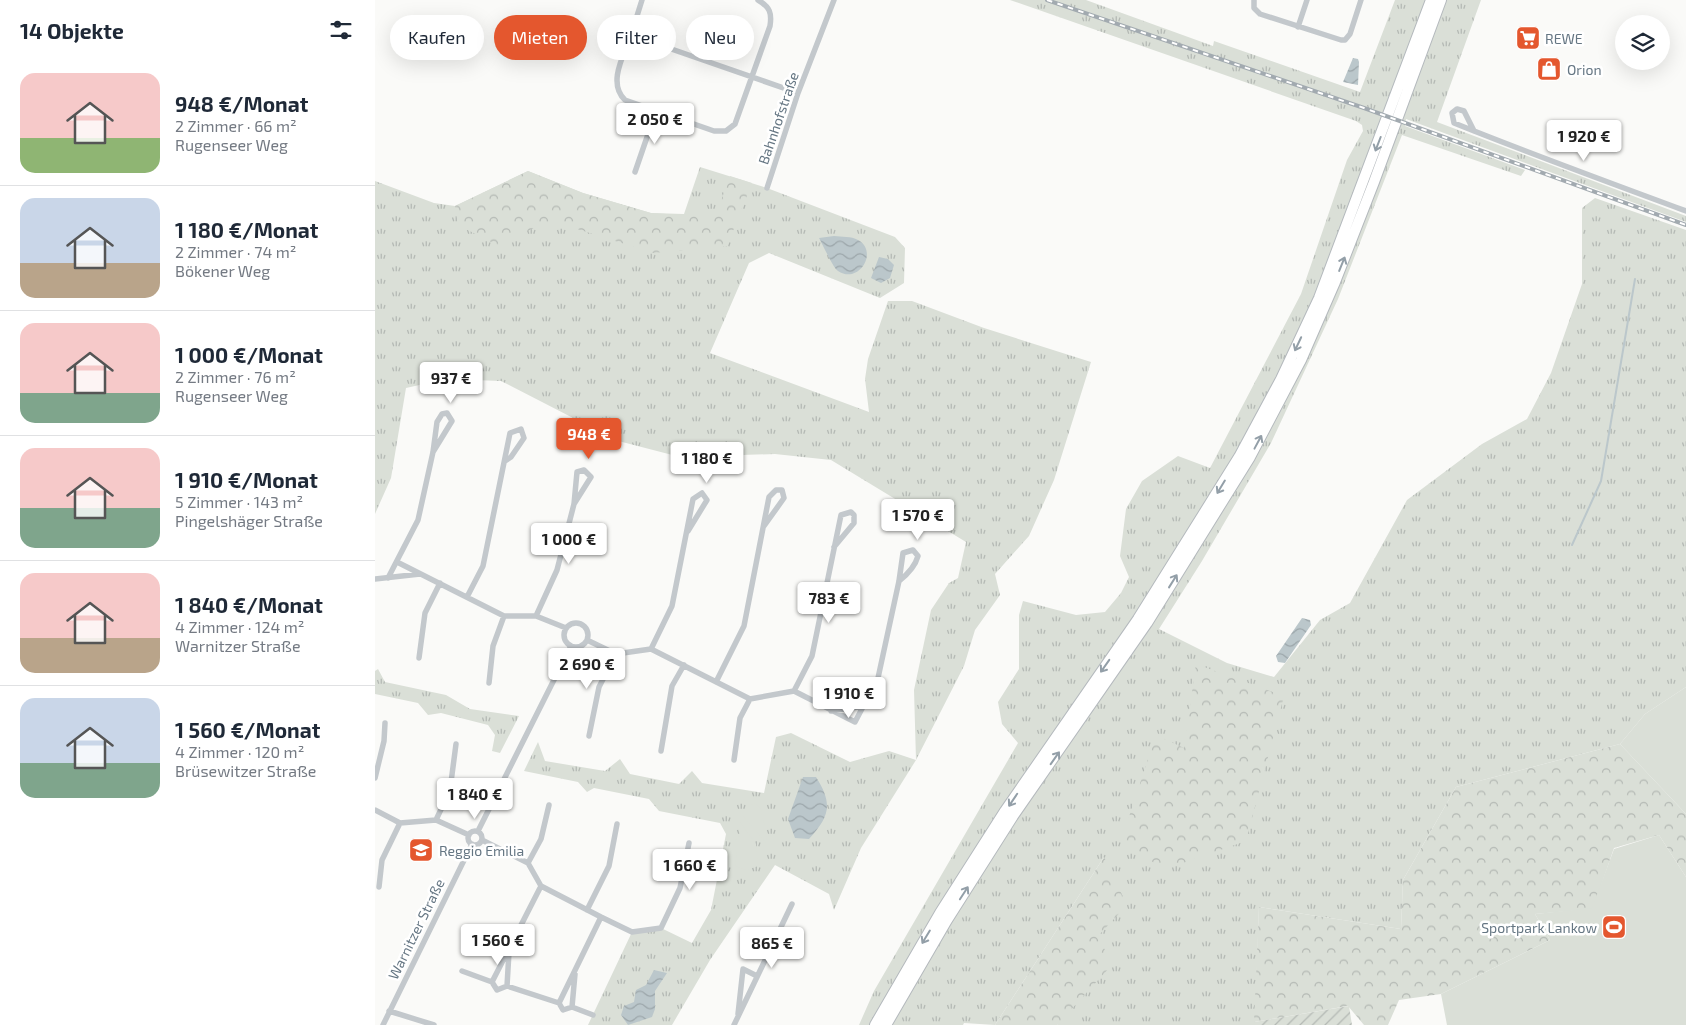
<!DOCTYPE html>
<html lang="de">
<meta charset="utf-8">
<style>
body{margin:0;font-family:"Exo 2",sans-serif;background:#f2f2f3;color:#1f2937;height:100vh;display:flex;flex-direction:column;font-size:19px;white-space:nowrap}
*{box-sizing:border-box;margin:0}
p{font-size:16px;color:#747a83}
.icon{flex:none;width:28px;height:28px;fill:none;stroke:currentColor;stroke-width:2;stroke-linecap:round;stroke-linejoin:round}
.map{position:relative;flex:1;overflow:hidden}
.side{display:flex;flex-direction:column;background:#fff;width:375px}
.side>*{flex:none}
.hud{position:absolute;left:15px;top:15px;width:475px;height:45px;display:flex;gap:10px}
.buttons{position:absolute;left:1240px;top:15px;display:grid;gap:10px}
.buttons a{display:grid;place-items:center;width:55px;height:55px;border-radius:50%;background:#fff;box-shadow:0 5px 20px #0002;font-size:25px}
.price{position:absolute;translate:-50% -42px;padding:0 11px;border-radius:5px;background:#fff;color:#222;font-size:16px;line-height:32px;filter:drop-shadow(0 1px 2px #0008)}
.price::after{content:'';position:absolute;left:50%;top:30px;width:15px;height:11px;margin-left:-8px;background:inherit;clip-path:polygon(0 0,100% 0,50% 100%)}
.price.selected{background:#e4572e;color:#fff}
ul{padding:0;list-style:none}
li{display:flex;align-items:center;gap:15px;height:125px;padding:0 20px}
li+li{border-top:1px solid #e0e1e3}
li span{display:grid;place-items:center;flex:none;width:140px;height:100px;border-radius:15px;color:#555}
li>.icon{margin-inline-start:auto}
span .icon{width:60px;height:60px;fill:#fffc;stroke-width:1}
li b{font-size:21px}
h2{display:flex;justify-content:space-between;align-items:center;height:60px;padding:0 20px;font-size:21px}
.pill{padding:0 18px;border-radius:22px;background:#fff;box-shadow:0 5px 20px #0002;font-size:18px;line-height:45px}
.pill.selected{background:#e4572e;color:#fff}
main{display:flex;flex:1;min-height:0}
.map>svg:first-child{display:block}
</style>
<main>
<section class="side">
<h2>14 Objekte<svg class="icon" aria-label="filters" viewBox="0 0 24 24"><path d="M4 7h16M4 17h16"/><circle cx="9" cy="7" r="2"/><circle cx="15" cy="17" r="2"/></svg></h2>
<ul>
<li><span style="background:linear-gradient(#f6c9c9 65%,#8fb573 0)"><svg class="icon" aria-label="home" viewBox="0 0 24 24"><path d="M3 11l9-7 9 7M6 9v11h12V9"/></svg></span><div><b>948 €/Monat</b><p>2 Zimmer · 66 m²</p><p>Rugenseer Weg</p></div></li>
<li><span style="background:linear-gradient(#c9d6e8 65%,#b9a48a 0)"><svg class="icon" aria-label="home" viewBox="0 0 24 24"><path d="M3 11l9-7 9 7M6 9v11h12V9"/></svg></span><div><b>1 180 €/Monat</b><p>2 Zimmer · 74 m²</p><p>Bökener Weg</p></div></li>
<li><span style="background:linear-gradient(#f6c9c9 70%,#7fa58c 0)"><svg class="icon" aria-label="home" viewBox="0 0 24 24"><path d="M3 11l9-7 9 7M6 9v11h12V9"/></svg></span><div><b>1 000 €/Monat</b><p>2 Zimmer · 76 m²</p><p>Rugenseer Weg</p></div></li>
<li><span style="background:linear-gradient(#f6c9c9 60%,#7fa58c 0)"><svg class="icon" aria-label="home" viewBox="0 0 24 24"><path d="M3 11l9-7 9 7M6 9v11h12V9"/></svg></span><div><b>1 910 €/Monat</b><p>5 Zimmer · 143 m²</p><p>Pingelshäger Straße</p></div></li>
<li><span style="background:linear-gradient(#f6c9c9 65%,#b9a48a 0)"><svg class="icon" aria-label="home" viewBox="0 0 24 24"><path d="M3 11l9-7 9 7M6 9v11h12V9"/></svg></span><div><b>1 840 €/Monat</b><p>4 Zimmer · 124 m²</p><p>Warnitzer Straße</p></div></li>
<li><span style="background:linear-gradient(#c9d6e8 65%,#7fa58c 0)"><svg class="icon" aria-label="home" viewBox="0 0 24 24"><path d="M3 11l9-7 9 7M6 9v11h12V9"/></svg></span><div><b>1 560 €/Monat</b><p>4 Zimmer · 120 m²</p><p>Brüsewitzer Straße</p></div></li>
</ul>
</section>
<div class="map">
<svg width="1311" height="1025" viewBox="0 0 1311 1025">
<defs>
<pattern id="grass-tufts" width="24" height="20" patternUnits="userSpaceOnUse" patternTransform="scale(1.25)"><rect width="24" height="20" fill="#dadfd7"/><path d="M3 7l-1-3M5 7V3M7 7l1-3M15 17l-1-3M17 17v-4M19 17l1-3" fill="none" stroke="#b4b9b4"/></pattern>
<pattern id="forest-crowns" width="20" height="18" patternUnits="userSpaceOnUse" patternTransform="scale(1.25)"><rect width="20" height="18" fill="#dadfd7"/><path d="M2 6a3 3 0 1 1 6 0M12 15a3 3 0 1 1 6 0" fill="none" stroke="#b4b9b4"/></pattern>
<pattern id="garden-furrows" width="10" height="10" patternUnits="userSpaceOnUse" patternTransform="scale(1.25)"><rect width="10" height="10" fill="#dadfd7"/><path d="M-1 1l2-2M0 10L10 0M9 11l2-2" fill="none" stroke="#b4b9b4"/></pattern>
<pattern id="water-waves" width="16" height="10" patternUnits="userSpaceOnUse" patternTransform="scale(1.25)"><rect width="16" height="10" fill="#bbc7cb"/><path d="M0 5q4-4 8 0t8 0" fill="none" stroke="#9ca6aa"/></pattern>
</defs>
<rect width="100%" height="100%" fill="#fafaf8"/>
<path fill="url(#grass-tufts)" d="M635 0H711L838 46 839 41 985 92 1020 0H1106L1062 122 1311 216V222L1031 119 1030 126 1150 170 1146 176 1027 135 963 299 896 443 827 561 784 629 852 663 899 677 945 620 975 603 1032 500 1107 444 1152 419 1176 373 1207 284V208L1220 198 1311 230V687L1270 714 1245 744 1081 787 1028 880 1026 929 884 907 880 1025H682L724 935 729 857 620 1025 589 1023 588 1025H484L499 991 643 743 627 724 623 702 644 669V615L648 601 701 615 730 612 746 593 754 577 745 556 751 509 767 481 803 456 835 468 926 294 972 160 988 131 987 125 981 121Z
M325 167 392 188 520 237 530 248 529 283 505 298 394 253 374 263 335 353 494 412 490 379 493 359 513 301H537L609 328 716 362 679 480 654 536 620 574 625 595 600 630 589 666 541 760 486 848 459 910 454 894 400 865 335 960 297 1025H213L257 932 286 928 317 943 336 910 351 834 345 823 284 811 274 799 219 788 212 792 203 782 149 771 163 742 170 761 230 771 245 759 255 774 304 784 317 771 327 783 389 793 401 737 416 733 475 762 514 751 541 760 539 690 556 610 574 583 583 578 591 542 456 460 400 454 305 457 228 437 202 420 126 381 71 379 31 388 16 478 0 514V181L59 203 80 206 153 171 208 193 276 213 309 214Z
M3 669 10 682 71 695 95 709 144 716 125 753 117 751 120 735 113 725 66 713 53 715 43 703 0 694V671Z"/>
<path fill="url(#forest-crowns)" d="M153 171 208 193 276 213 340 217 355 176 377 183 352 246 278 253 199 228 163 226 124 246 83 225 80 206Z
M821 664 909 696 871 841 788 870 747 838 781 735 809 748Z
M1245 744 1311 814V877L1284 835 1239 848 1218 909 1160 914 1175 940 1066 994 1024 1000 1013 1025H989L973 1006 879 1022 884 907 1026 929 1028 880 1081 787Z
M729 857 752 905 724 935 736 966 682 1025H620Z"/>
<path fill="#dadfd7" d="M1311 687V814L1245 744 1270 714Z
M380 803 386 809C387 821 394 833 391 843L367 815 371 808Z
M365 822 381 844 383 866 371 870 360 866 362 850 360 840 365 836Z
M1284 835 1311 877V1025H1072L1066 994 1175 940 1160 914 1217 908 1239 849Z"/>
<path fill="url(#garden-furrows)" d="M974 1006 977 1025H880L879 1022Z"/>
<path fill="url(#water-waves)" d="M978 58 983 59 984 62 983 85 968 82Z
M459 236C467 237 476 236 483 240 504 251 484 285 463 271 458 268 448 245 444 238Z
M504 257 513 259 519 265 515 278 506 283 496 278Z
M927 618 935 620 936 625 910 663 903 662 901 656Z
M428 777H441C458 804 455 816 434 839L420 838 413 819Z
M279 970 292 973 280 991V1009L277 1017 253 1025 246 1015 249 1006 259 1002 261 990 271 985Z"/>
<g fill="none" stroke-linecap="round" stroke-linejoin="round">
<path stroke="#bbc7cb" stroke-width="2" d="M1197 545 1226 481 1260 279"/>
<defs>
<path id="trunk" d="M500 1025 565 913 630 811 763 619 864 457 906 379 944 298 1056 0
M511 1025 572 920 638 816 772 623 875 457 926 360 960 282 999 182 1066 0"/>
</defs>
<use href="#trunk" stroke="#b4b9bd" stroke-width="12"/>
<path stroke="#c3c8cc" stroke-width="5.5" d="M267 0 256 35 423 93
M879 0V8L885 14 966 40H970L975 34 986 0
M923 27 932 0
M256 35C249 55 232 83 250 100L339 131H351L360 124 395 26C397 13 395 7 383 0
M1099 131 1089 111 1082 109 1077 113 1079 123C1156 154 1233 182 1311 211
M260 172 281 111
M392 188 423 93 459 0
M22 562 129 616H161L191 628
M13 578 43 520 58 452 62 422 67 414 72 413 77 421 58 452
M0 579 45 574
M92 597 108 566 135 433 146 429 149 438 136 457 130 461
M161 616 182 570 199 504 202 472 209 470 216 477 199 504
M189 635a12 12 0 1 1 24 0a12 12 0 1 1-24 0Z
M212 640 241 654 276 649 375 699 419 691 480 722 503 678 524 581 528 553 538 550 543 556C540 567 533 574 524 581
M276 649 297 606 318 499 327 493 332 500 313 531
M44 658 50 613 65 583
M341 682 369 626 394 497 401 490H407L409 498 389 526
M114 683 118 646 129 616
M419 691 437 656 466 515 476 512 479 515V523L459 547
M456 711 489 706
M214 736 224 687 241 654
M286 751 297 686 309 665
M359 760 365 718 375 699
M0 778 9 741 10 723
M0 810 25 823 61 820 94 835
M61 820 75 790 81 744
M103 831 196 646
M93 838a7 7 0 1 1 14 0a7 7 0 1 1-14 0Z
M107 840 153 863 166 886 226 917 257 932 286 928 305 888 314 843
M153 863 166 839 174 805
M4 887 7 860 25 823
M212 910 234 866 242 824
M87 971 117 982 122 990 132 986 184 1003 188 1010 197 1007 218 1015
M117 982 166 886
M132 986 134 952
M184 1003 226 917
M197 1007 200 974
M14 1011 59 1025
M363 1014 368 969 382 976
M8 1025 97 844
M359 1025 417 904"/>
<use href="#trunk" stroke="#fff" stroke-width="10"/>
<defs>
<path id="rail" d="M672 0 989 108 1311 225"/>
</defs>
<use href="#rail" stroke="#a2aab0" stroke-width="4"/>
<use href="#rail" stroke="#fff" stroke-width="2" stroke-dasharray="5.5" stroke-linecap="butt"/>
</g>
<defs><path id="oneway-shaft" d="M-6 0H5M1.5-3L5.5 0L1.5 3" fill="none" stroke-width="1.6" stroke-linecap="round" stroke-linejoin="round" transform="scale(1.25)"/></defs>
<g stroke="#939fa8">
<use href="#oneway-shaft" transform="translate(1003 144) rotate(111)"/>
<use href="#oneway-shaft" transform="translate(967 264) rotate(-68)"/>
<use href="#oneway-shaft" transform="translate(923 344) rotate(115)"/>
<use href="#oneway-shaft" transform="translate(883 442) rotate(-62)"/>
<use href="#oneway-shaft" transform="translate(846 487) rotate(121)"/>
<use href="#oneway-shaft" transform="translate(798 581) rotate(-58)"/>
<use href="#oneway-shaft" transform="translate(730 666) rotate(125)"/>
<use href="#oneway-shaft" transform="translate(680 758) rotate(-55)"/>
<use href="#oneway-shaft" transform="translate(638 800) rotate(124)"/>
<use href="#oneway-shaft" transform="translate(589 893) rotate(-57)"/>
<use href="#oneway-shaft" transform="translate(551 937) rotate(121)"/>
</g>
<defs>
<symbol id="supermarket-square" viewBox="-11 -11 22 22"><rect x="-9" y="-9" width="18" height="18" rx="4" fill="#e4572e" stroke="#fff"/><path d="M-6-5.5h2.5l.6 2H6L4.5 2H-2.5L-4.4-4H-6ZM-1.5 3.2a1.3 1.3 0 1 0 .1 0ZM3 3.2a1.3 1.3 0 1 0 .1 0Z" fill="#fff"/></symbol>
<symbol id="shop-square" viewBox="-11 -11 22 22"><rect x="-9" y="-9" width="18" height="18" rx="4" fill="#e4572e" stroke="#fff"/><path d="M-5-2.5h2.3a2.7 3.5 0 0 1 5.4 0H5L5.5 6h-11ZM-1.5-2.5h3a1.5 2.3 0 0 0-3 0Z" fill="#fff"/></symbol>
<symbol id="school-square" viewBox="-11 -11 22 22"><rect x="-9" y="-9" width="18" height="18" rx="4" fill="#e4572e" stroke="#fff"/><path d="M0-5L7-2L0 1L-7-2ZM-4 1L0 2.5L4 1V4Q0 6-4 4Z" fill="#fff"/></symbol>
<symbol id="stadium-square" viewBox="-11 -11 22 22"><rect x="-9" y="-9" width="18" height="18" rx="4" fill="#e4572e" stroke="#fff"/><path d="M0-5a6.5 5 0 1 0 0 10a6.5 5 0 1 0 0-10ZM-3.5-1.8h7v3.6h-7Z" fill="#fff"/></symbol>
</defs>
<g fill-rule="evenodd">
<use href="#supermarket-square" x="1139" y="24" width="28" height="28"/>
<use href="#shop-square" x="1160" y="55" width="28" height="28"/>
<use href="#school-square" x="32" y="836" width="28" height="28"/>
<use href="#stadium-square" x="1225" y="913" width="28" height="28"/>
</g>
<g text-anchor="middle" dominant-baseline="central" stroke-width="5" stroke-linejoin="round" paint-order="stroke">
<g font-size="14" fill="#657683" stroke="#fff" text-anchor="start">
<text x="1170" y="38">REWE</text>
<text x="1192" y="69">Orion</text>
<text x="64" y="850">Reggio Emilia</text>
<text x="1222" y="927" text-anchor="end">Sportpark Lankow</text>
</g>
<g font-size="14" fill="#657683" stroke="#fff">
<text transform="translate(403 118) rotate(-71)">Bahnhofstraße</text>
<text transform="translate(41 929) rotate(-64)">Warnitzer Straße</text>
</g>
</g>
</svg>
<div class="buttons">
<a><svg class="icon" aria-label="layers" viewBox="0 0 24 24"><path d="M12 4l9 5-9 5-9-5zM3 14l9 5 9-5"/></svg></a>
</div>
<b class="price" style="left:280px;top:145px">2 050 €</b>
<b class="price" style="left:1209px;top:162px">1 920 €</b>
<b class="price" style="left:76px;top:404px">937 €</b>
<b class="price selected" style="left:214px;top:460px">948 €</b>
<b class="price" style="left:332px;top:484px">1 180 €</b>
<b class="price" style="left:543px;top:541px">1 570 €</b>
<b class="price" style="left:194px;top:565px">1 000 €</b>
<b class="price" style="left:454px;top:624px">783 €</b>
<b class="price" style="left:212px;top:690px">2 690 €</b>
<b class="price" style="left:474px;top:719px">1 910 €</b>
<b class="price" style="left:100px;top:820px">1 840 €</b>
<b class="price" style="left:315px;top:891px">1 660 €</b>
<b class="price" style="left:123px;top:966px">1 560 €</b>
<b class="price" style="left:397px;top:969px">865 €</b>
<div class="hud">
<a class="pill">Kaufen</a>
<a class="pill selected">Mieten</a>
<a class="pill">Filter</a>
<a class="pill">Neu</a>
</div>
</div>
</main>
